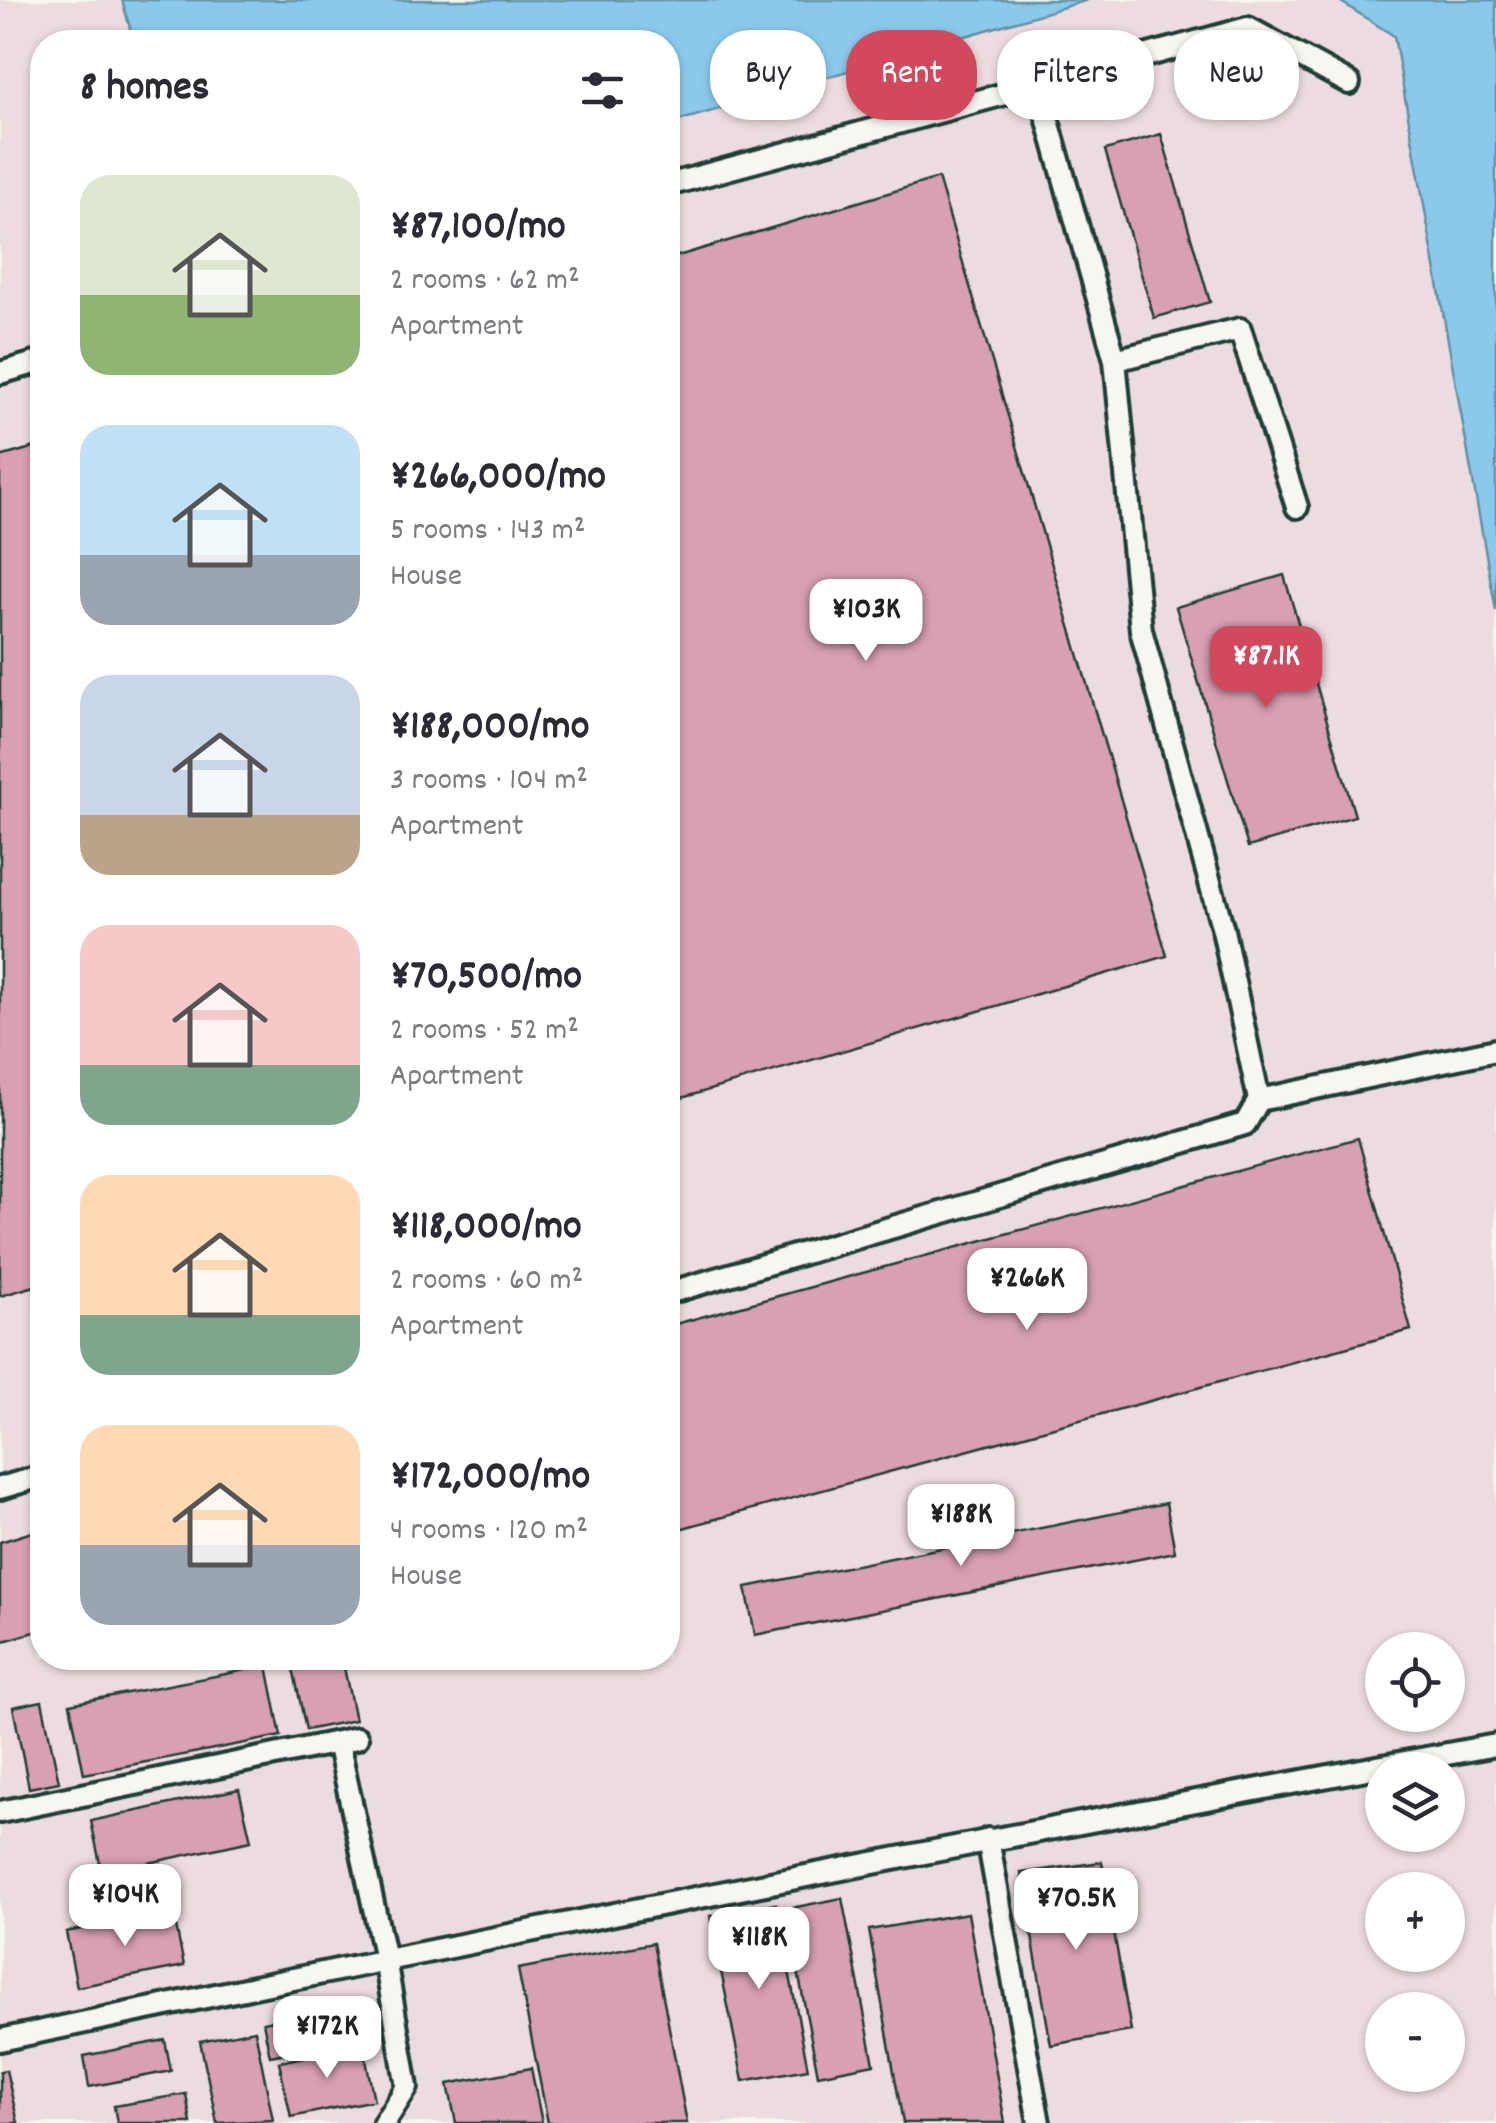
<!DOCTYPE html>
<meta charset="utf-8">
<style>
body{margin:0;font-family:Dekko,sans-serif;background:#f7f7f7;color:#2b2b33;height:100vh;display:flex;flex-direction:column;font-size:38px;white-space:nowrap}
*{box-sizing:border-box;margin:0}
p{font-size:32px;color:#7c7c81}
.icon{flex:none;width:55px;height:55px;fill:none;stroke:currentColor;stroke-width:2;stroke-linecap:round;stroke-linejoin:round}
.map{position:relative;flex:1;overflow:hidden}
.details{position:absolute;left:30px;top:30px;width:650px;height:1640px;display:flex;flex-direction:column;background:#fff;border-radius:40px;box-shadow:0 2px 8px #0004}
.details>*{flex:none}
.banner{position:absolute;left:710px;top:30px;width:635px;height:90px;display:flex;gap:20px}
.tools{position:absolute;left:1365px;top:1632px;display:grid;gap:20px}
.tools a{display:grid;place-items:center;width:100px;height:100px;border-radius:50%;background:#fff;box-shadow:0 2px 8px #0004;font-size:50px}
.price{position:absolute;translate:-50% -85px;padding:0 22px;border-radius:20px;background:#fff;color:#222;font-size:32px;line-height:65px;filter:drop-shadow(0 2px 5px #0008)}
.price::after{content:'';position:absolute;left:50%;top:60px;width:30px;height:22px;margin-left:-15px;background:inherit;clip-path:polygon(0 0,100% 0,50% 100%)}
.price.active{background:#d1495b;color:#fff}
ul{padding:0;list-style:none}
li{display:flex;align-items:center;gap:30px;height:250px;padding:0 50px}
li span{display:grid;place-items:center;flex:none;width:280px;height:200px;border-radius:30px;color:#555}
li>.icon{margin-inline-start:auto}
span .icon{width:120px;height:120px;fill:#fffc;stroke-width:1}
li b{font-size:42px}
h2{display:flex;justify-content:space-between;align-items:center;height:120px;padding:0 50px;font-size:42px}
.tag{padding:0 35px;border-radius:40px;background:#fff;box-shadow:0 2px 8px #0004;font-size:35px;line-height:90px}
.tag.active{background:#d1495b;color:#fff}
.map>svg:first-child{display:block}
</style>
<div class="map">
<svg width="1496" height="2123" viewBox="0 0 1496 2123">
<rect width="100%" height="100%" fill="#f6f6f2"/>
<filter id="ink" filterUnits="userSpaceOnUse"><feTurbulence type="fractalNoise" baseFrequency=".01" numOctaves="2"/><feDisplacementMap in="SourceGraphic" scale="20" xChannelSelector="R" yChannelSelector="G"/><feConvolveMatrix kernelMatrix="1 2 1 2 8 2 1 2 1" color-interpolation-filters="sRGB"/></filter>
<g filter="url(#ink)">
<path fill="#eddcdf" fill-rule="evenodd" d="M0 0H122L134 42H42V1658H668V124L1088 0H1338L1394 36 1496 611V2123H0ZM1382 1650H1448V1715H1382ZM1382 1770H1448V1835H1382ZM1382 1890H1448V1955H1382ZM1382 2010H1448V2075H1382Z"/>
<path fill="#8bc9ec" stroke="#6091a2" stroke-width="2.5" d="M122 0H1088L668 124V42H134Z
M1338 0H1496V611L1394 36Z"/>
<path fill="#d8a0b2" stroke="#1f3d34" stroke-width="2.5" d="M1161 134 1210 302 1154 318 1105 150Z
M938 178 1167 956 668 1102V259Z
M42 445V1284L0 1296V457Z
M1284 575 1355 816 1248 847 1176 607Z
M1358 1138 1411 1330 668 1532V1326Z
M1166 1503 1175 1552 755 1635 746 1587Z
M42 1529V1630L0 1642V1542Z
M291 1658H342L355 1720 306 1730Z
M267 1666 281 1736 84 1774 70 1704Z
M42 1701 59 1782 29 1788 13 1707Z
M239 1789 251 1841 102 1873 91 1821Z
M1102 1862 1131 2031 1051 2045 1021 1873Z
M842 1898 874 2064 818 2075 786 1909Z
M776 1904 808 2069 743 2081 710 1916Z
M173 1911 184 1966 77 1987 66 1932Z
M968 1913 1005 2123H903L869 1930Z
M653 1943 687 2123H548L518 1969Z
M346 2006 353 2040 270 2056 263 2022Z
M255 2030 273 2120 217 2123 200 2041Z
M165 2040 171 2071 89 2087 84 2056Z
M363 2045 374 2100 291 2117 279 2062Z
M531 2068 542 2123H456L448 2084Z
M6 2070 18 2123H0V2071Z
M186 2094 191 2123H117L114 2106Z"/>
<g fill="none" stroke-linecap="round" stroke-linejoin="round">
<defs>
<path id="lane" d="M668 185 1248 28 1349 83
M1115 360 1240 329 1297 507
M0 373 42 361
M1259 1100 1496 1050
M668 1293 1245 1124 1259 1100 1223 930 1141 630 1115 360 1038 85
M0 1488 42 1476
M338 1742 385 1959 407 2087 384 2123
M0 1812 357 1738
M988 1839 1039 2123
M0 2040C498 1935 996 1837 1496 1745"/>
</defs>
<use href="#lane" stroke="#1f3d34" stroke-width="28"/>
<use href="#lane" stroke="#f6f6f2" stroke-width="20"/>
</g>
</g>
</svg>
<div class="tools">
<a><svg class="icon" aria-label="locate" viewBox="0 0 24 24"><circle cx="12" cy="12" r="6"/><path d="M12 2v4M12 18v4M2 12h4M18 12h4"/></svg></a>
<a><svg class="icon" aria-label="layers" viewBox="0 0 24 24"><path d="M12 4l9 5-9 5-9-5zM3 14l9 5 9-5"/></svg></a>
<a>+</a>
<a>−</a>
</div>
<b class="price" style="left:866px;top:664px">¥103K</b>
<b class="price active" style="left:1266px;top:711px">¥87.1K</b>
<b class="price" style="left:1027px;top:1333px">¥266K</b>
<b class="price" style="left:961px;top:1569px">¥188K</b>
<b class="price" style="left:125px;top:1949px">¥104K</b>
<b class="price" style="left:1076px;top:1953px">¥70.5K</b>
<b class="price" style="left:759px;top:1992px">¥118K</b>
<b class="price" style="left:327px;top:2081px">¥172K</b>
<div class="banner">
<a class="tag">Buy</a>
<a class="tag active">Rent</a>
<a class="tag">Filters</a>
<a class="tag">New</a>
</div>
<section class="details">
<h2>8 homes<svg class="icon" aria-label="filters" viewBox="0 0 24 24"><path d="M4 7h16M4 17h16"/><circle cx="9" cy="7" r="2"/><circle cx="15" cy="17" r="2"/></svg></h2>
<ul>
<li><span style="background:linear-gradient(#dfe7d0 60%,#8fb573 0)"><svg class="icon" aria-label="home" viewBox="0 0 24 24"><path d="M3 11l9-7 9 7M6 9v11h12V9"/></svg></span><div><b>¥87,100/mo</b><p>2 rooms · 62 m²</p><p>Apartment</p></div></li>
<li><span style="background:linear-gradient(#bfe0f5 65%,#9aa5b1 0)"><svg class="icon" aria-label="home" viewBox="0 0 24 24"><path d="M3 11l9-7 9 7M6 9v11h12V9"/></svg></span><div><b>¥266,000/mo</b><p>5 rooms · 143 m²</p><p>House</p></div></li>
<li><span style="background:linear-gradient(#c9d6e8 70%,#b9a48a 0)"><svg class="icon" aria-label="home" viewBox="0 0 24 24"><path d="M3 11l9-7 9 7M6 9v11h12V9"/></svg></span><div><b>¥188,000/mo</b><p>3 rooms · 104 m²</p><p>Apartment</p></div></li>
<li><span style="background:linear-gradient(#f6c9c9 70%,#7fa58c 0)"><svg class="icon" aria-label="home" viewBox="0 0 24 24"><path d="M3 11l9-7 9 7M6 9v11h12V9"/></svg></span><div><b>¥70,500/mo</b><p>2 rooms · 52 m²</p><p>Apartment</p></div></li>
<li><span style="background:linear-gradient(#ffd9b3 70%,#7fa58c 0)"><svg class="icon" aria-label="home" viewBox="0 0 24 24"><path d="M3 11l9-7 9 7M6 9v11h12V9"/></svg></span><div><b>¥118,000/mo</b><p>2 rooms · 60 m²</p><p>Apartment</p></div></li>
<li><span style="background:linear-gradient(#ffd9b3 60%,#9aa5b1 0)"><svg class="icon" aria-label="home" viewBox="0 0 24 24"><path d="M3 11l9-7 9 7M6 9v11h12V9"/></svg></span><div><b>¥172,000/mo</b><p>4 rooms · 120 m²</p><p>House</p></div></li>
</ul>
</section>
</div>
